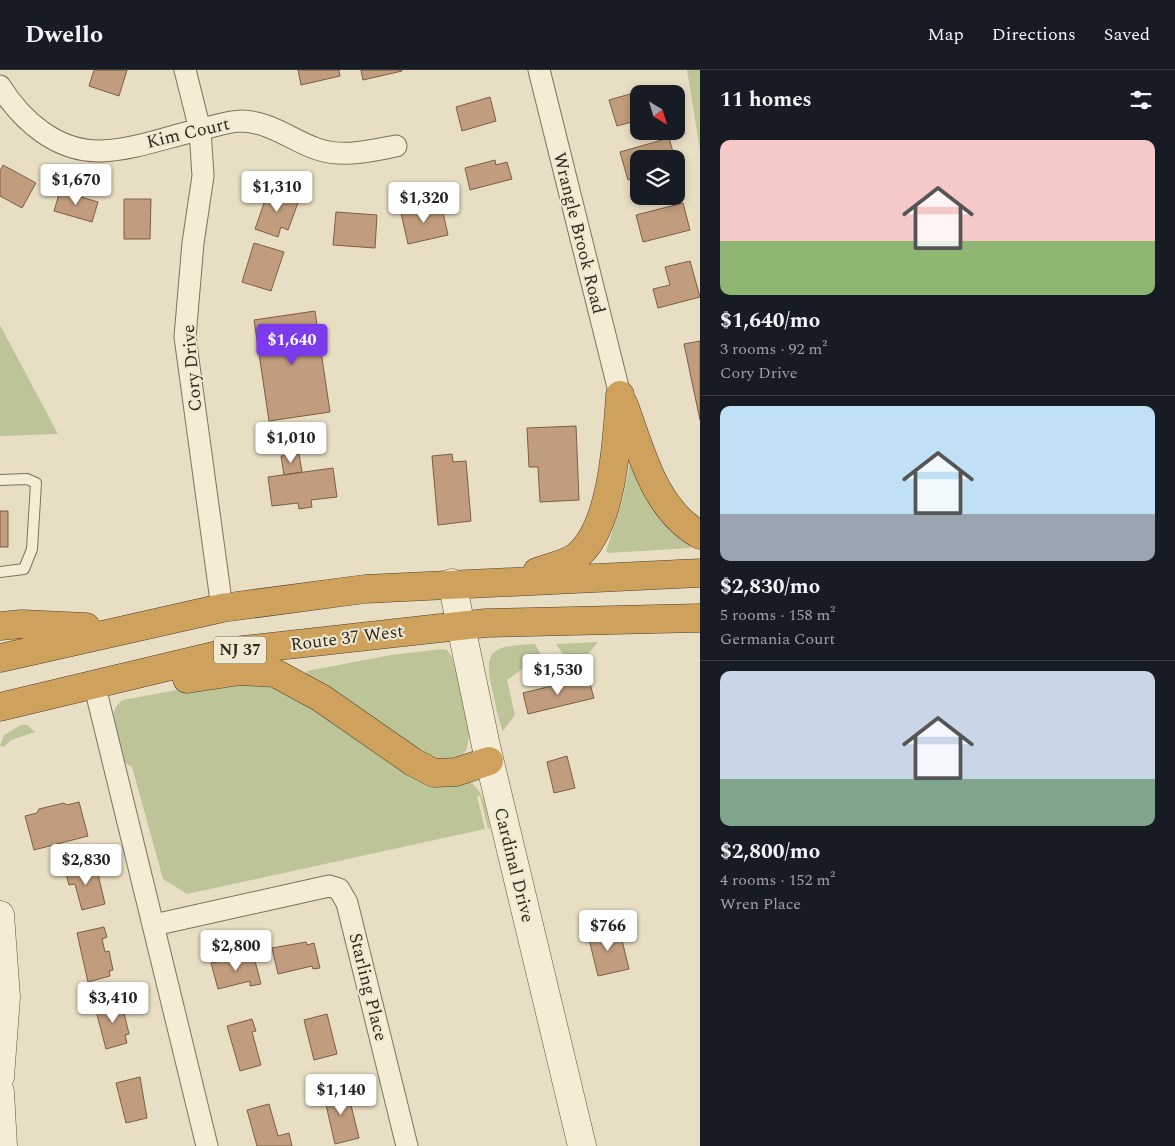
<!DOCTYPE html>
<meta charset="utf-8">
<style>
body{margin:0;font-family:Spectral,serif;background:#242831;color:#f1f3f6;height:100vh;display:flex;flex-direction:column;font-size:19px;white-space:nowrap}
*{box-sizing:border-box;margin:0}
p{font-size:16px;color:#9ea1a6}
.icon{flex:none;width:28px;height:28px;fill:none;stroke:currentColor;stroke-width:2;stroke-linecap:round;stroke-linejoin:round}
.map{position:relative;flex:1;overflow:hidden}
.details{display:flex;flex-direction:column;background:#171b24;width:475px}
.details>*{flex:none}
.needle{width:32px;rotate:142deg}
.fabs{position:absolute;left:630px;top:15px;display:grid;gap:10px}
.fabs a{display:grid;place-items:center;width:55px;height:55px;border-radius:10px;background:#171b24;box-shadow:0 2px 8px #0003;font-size:25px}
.price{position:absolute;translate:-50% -42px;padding:0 11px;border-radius:5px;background:#fff;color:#222;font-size:16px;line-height:32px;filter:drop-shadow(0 1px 2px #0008)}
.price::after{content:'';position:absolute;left:50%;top:30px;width:15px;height:11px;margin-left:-8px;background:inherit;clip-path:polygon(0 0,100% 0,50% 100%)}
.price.on{background:#7c3aed;color:#fff}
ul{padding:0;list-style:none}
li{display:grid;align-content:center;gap:10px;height:265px;padding:0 20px}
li+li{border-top:1px solid #363941}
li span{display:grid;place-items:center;height:155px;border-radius:10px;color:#555}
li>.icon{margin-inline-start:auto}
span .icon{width:90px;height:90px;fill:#fffc;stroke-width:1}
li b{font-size:21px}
h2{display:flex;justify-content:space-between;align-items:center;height:60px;padding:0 20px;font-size:21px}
header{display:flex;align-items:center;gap:30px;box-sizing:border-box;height:70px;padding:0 25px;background:#171b24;border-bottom:1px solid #363941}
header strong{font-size:24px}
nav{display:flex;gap:28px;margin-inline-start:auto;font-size:18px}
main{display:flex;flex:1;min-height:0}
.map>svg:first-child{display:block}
</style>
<header>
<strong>Dwello</strong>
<nav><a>Map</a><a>Directions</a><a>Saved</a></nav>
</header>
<main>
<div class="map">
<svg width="700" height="1076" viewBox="0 0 700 1076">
<rect width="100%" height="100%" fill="#e8dec3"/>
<path fill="#bdc498" d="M687 0H700V80Z
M0 255 58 364 0 366Z
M630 393 690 474V478L608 483 606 481 623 428Z
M598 572 588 584H563L556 574Z
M535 574 540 583 539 587 507 610 515 645 503 661C498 650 496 636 493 623 482 579 492 576 535 574Z
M442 579 447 580 452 587C457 609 478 665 464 683 458 691 448 692 439 694L306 605 307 601 391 585Z
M226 611 274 615 470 712C485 722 486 741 490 758L488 759 480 726H477L485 759 187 824 163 809 132 697 124 692C119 672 103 643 123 630Z
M21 655H27L35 662 11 670 4 677 0 676 4 665Z"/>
<path fill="#c19d7d" stroke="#7c5d45" d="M94 0H127L119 26 89 16Z
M298 0H339L340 6 301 15Z
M361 0H402V1L363 10Z
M658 16 660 24H639V50L617 56 609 30Z
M490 27 496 51 462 61 456 37Z
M669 68 675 89H639V107L628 110 620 82Z
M495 90 496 95 507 92 512 109 470 120 465 98Z
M3 95 36 113 22 138 0 126V101Z
M269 119 299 130 288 160 281 157 278 167 255 159Z
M60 121 98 132 92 152 54 141Z
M124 129H151L150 169H124Z
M683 133 690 160 643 172 636 145Z
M441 134 448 165 408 174 401 143Z
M336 142 377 145 375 178 333 175Z
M254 173 284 182 271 221 242 212Z
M690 191 700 227 658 238 653 219 670 215 665 197Z
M315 241 330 342 269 351 254 250Z
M700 271V350L684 274Z
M576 356 579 430 540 432 538 397H529L527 358Z
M299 384 302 402 284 405 281 386Z
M452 384 453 392 466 391 471 451 438 455 432 386Z
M333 398 337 427 311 430 312 437 299 439 298 433 272 436 268 407Z
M0 441H8V477H0Z
M588 607 594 628 528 644 523 623Z
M567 686 575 718 554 723 547 692Z
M79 732 88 766 34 780 25 746 37 743 39 739 64 733 67 735Z
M91 793 93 801 97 800 105 834 82 840 75 814 69 815 65 799Z
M104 857 107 867 102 869 105 882 109 881 113 900 109 901 110 906 88 912 77 863Z
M619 858 629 899 598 906 588 865Z
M306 872 307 875 314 873 320 898 313 899 312 896 278 904 272 878Z
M245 887 246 890 254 887 261 914 250 916V911L218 919 211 893Z
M121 930 129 964 125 965 127 973 106 979 95 937Z
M327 944 337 984 314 990 304 950Z
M252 949 256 961 252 962 261 995 240 1001 227 956Z
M140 1007 147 1048 126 1053 116 1013Z
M347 1019 359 1068 335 1074 326 1035 321 1036 320 1030 324 1029 323 1025Z
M269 1034 278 1066 289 1063 292 1076H257L247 1040Z"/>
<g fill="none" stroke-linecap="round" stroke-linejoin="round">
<defs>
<path id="lane" d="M0 410 27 409 36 413 32 479 24 499 0 502"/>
<path id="street" d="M185 0 200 60 203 106 193 173 185 267 222 538
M539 0 620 325
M0 16C22 51 57 82 101 81 132 80 164 68 194 61 210 58 226 51 242 51 271 52 291 70 317 79 343 88 369 81 396 76
M94 613 207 1076
M154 855 329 816 339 819 347 833 407 1076"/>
<path id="secondary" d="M452 513 486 676 582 1076
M0 845 6 927 0 1007
M0 1022 3 1076"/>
<path id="highway" d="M624 335C641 381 654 439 700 465
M537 502C549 497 567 494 577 486 613 457 617 369 620 325
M0 556 22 554 86 557
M0 588 222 538 365 519 700 503
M187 609 240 601 275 603 321 628 413 692 434 703 456 702 489 691
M0 637 234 581 486 553 700 548"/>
</defs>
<use href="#lane" stroke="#7f715c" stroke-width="12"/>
<use href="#street" stroke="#7f715c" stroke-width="23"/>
<use href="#secondary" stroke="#61523f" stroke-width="29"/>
<use href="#highway" stroke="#4e3f30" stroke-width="29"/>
<use href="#lane" stroke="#f4ecd4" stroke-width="10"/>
<use href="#street" stroke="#f4ecd4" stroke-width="21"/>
<use href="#secondary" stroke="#f4ecd4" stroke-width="28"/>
<use href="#highway" stroke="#cea25d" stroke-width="28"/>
</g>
<g text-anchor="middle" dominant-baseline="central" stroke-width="4" stroke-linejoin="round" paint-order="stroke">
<rect fill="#f0e9d1" stroke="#6a6254" stroke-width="1" x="214" y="566.5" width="52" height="27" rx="4"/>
<g font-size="16" font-weight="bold" fill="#31281e">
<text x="240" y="580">NJ 37</text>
</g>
<g font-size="18" fill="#31281e" stroke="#f0e9d1">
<text transform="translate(188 63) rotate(-13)">Kim Court</text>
<text transform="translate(579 163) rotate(76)">Wrangle Brook Road</text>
<text transform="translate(192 298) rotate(-95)">Cory Drive</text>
<text transform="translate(347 568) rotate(-7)">Route 37 West</text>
<text transform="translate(514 795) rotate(76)">Cardinal Drive</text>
<text transform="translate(368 917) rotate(76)">Starling Place</text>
</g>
</g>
</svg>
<div class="fabs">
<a><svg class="needle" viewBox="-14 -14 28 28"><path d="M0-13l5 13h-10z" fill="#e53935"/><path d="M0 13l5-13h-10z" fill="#9ea1a6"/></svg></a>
<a><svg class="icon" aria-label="layers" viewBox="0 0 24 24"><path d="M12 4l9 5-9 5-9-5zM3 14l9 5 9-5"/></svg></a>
</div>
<b class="price" style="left:76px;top:136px">$1,670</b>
<b class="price" style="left:277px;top:143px">$1,310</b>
<b class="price" style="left:424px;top:154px">$1,320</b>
<b class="price on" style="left:292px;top:296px">$1,640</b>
<b class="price" style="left:291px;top:394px">$1,010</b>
<b class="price" style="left:558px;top:626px">$1,530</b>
<b class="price" style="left:86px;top:816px">$2,830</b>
<b class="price" style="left:608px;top:882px">$766</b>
<b class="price" style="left:236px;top:902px">$2,800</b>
<b class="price" style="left:113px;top:954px">$3,410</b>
<b class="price" style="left:341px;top:1046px">$1,140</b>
</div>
<section class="details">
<h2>11 homes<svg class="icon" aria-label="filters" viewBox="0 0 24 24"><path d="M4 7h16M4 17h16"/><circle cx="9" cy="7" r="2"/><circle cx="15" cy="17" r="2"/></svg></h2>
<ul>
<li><span style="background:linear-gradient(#f6c9c9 65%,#8fb573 0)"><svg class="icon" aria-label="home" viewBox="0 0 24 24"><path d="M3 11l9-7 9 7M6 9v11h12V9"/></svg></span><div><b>$1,640/mo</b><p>3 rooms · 92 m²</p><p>Cory Drive</p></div></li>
<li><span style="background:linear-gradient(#bfe0f5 70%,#9aa5b1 0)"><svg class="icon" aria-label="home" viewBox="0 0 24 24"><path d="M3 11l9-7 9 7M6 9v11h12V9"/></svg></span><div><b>$2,830/mo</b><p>5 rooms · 158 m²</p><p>Germania Court</p></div></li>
<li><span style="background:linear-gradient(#c9d6e8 70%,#7fa58c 0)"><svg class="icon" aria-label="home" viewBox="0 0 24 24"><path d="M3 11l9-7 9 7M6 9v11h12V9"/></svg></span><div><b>$2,800/mo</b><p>4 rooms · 152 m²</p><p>Wren Place</p></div></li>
</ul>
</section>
</main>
